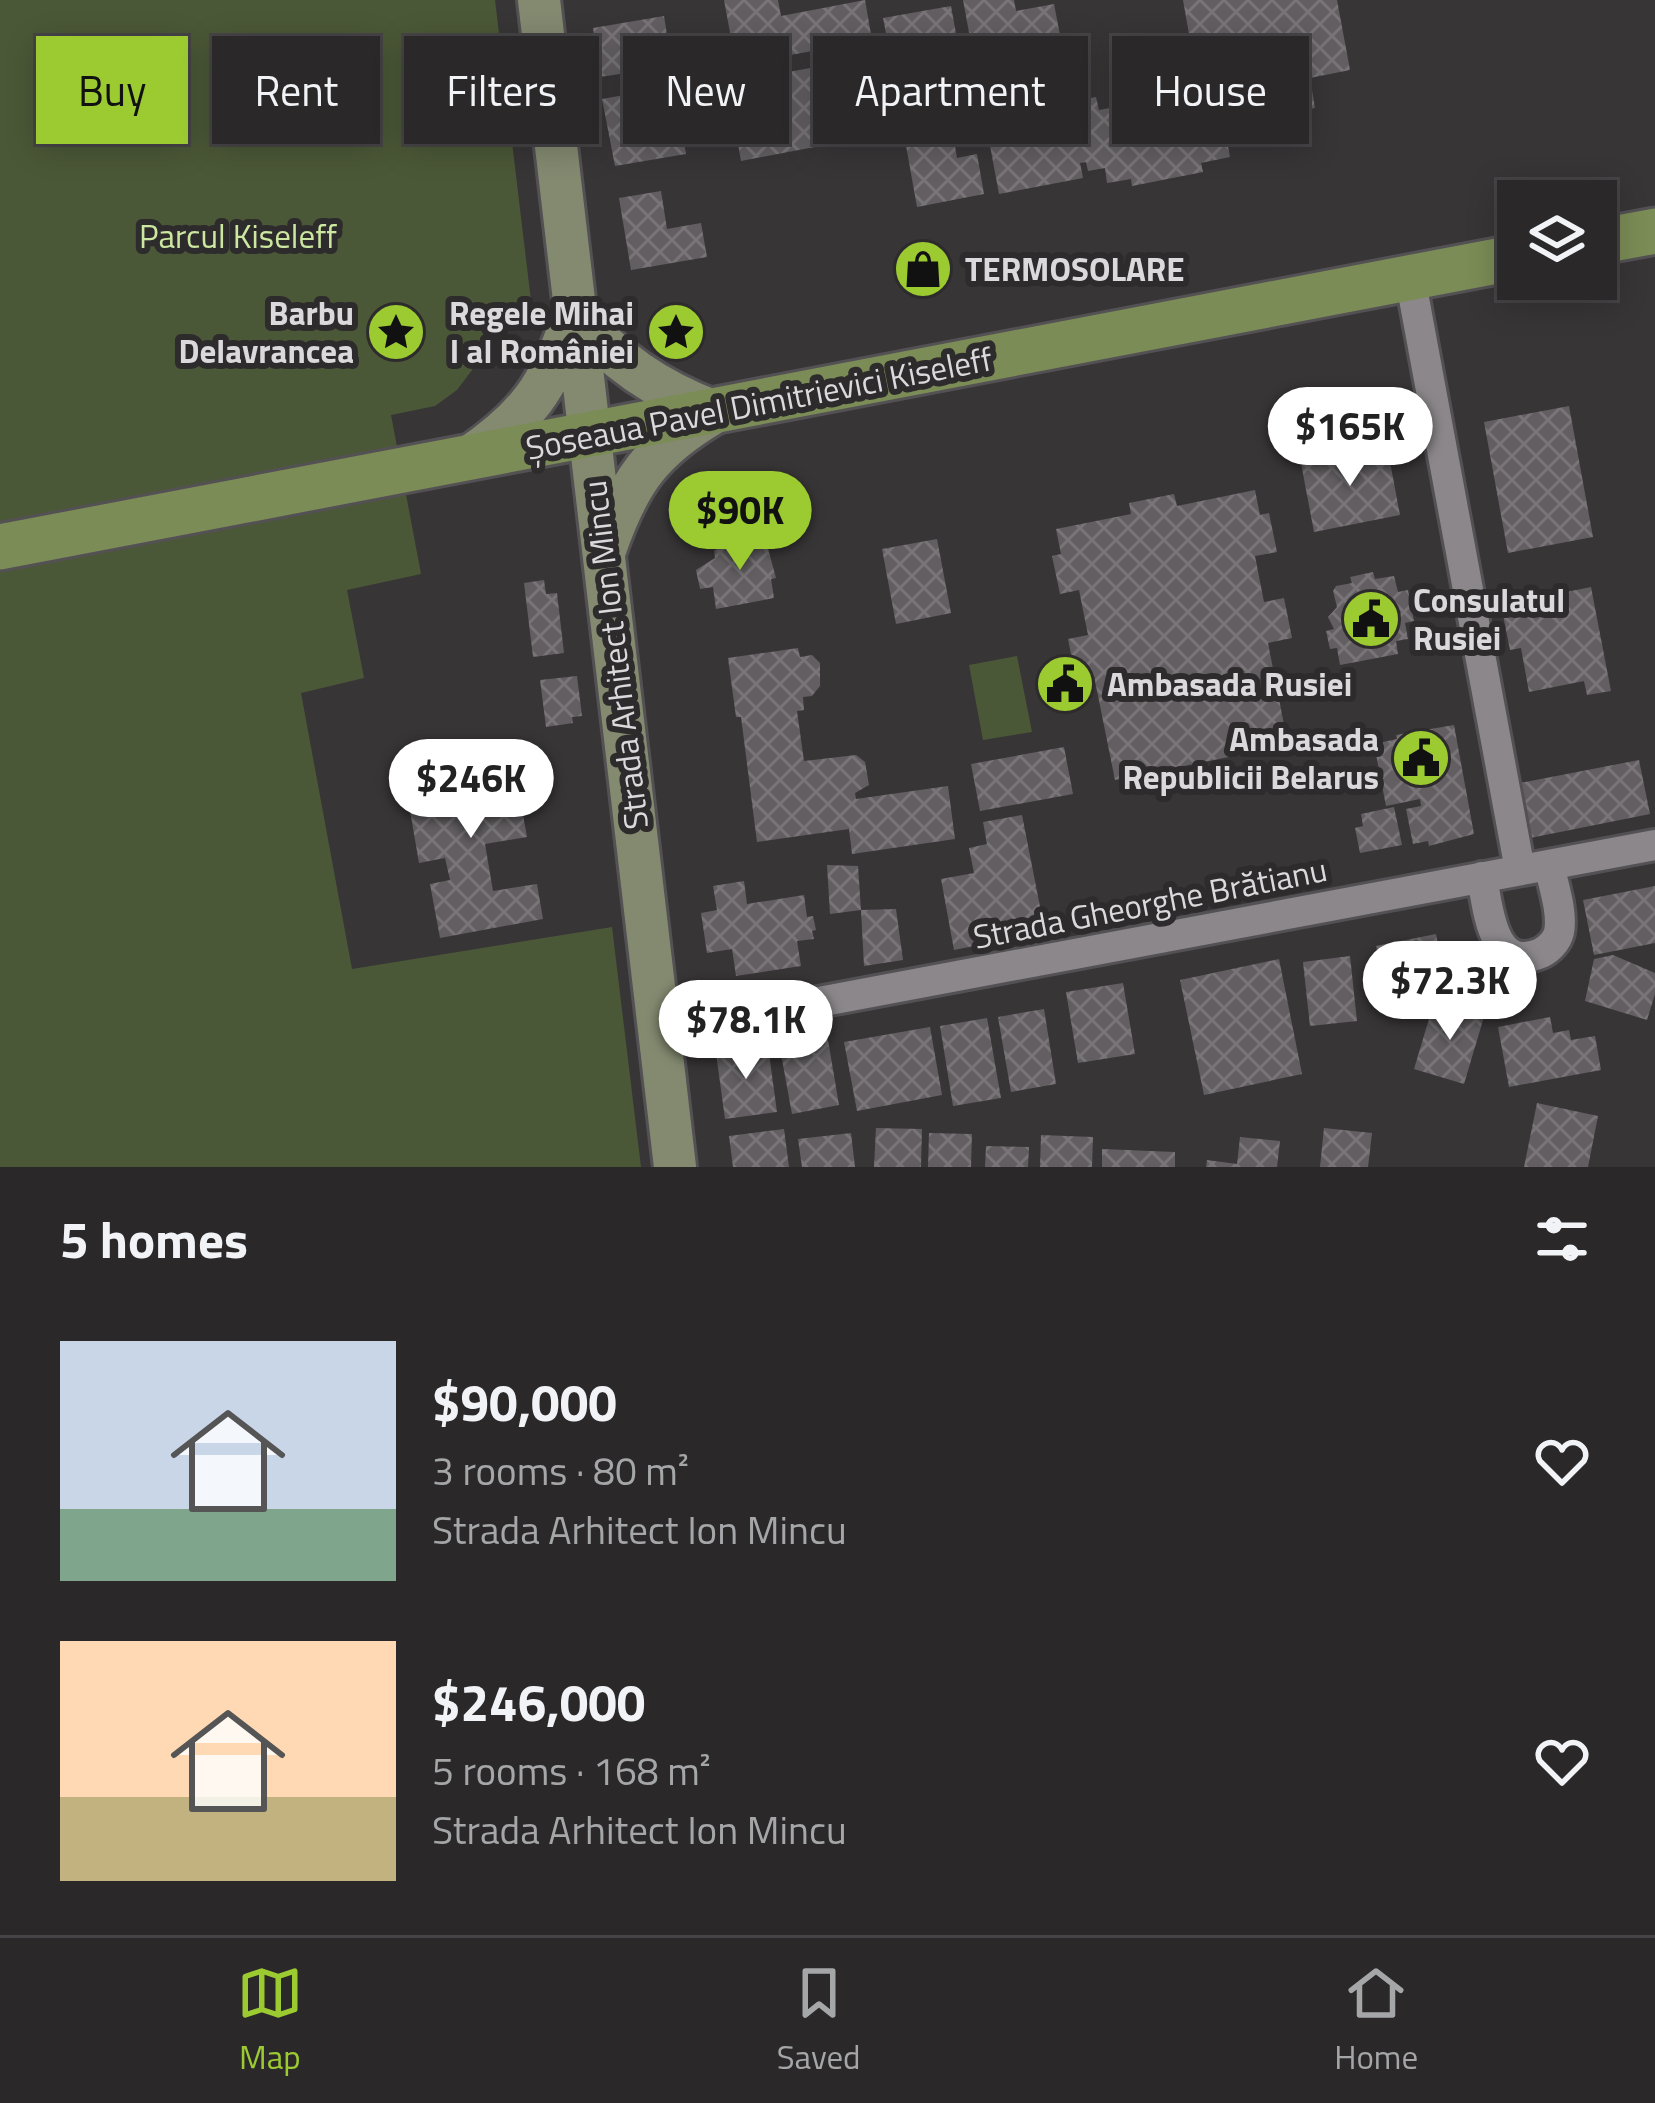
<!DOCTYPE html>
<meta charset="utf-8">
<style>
body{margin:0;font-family:"Titillium Web",sans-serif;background:#363435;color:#f1f3f6;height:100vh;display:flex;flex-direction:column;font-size:45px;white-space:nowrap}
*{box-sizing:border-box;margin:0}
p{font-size:39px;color:#a5a6a8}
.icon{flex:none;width:66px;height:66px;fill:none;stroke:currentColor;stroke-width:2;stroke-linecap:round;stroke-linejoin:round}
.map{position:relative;height:1167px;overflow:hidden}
.details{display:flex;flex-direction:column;background:#2a2829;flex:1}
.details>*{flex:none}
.banner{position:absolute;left:36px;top:36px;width:1584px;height:108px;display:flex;gap:24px}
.tools{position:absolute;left:1497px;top:180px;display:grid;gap:24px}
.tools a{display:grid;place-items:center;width:120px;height:120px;border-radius:0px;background:#2a2829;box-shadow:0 6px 30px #0003,0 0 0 3px #464446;font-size:60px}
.price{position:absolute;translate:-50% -102px;padding:0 27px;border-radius:42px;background:#fff;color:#222;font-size:39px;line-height:78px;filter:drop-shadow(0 3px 6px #0008)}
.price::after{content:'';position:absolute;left:50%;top:72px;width:36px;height:27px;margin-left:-18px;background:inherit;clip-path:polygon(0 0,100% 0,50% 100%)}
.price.selected{background:#9cca31;color:#111}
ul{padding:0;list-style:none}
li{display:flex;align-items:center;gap:36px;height:300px;padding:0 60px}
li span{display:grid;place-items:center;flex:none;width:336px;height:240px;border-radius:0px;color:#555}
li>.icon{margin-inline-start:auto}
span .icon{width:144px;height:144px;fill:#fffc;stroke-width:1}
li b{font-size:51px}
h2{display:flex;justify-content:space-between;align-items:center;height:144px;padding:0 60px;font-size:51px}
.pill{padding:0 42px;border-radius:0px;background:#2a2829;box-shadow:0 6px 30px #0003,0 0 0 3px #464446;font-size:42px;line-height:108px}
.pill.selected{background:#9cca31;color:#111}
.tab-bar{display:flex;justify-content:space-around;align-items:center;height:168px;border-top:3px solid #464446;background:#2a2829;font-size:33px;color:#a5a6a8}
.tab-bar a{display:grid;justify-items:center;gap:6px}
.tab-bar .selected{color:#9cca31}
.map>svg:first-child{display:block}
</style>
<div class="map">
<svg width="1655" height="1167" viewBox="0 0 1655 1167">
<defs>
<pattern id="building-cross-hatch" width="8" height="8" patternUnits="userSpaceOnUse" patternTransform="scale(3)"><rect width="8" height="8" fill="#625e61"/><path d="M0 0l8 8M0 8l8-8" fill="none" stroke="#787477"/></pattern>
</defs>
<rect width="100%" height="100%" fill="#383537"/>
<path fill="#4b5837" d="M0 0H495L532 309 490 346 457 390 435 406 391 415 421 574 347 590 364 678 301 693 352 969 612 927 641 1167H0Z
M1017 656 1032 732 983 740 969 665Z"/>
<path fill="url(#building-cross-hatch)" d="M724 0H778L781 16 865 0 872 40 736 65Z
M963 0H1014L1016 11 1054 4 1069 82 1082 80 1086 99 1096 97 1099 110 1153 100 1150 83 1196 74 1183 0H1337L1350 70 1310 78 1315 108 1224 125 1230 157 1201 163 1203 172 1132 186 1131 179 1107 183 1105 168 1088 171 1086 162 1080 163 1083 178 999 194Z
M951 6 963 72 896 85 883 18Z
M664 16 672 66 600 77 593 28Z
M810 68 814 90 833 86 835 99 859 94 867 137 741 161 732 110 746 108 741 81Z
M674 86 686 154 615 166 602 99Z
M969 111 974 136 954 140 957 158 977 154 984 194 917 207 902 123Z
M661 191 667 229 701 223 707 257 631 270 619 198Z
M1569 406 1593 537 1508 553 1484 422Z
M1387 446 1400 515 1314 532 1301 463Z
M1255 490 1260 515 1269 513 1277 552 1255 556 1264 602 1284 598 1292 638 1268 643 1288 745 1115 780 1094 676 1076 679 1068 639 1088 635 1079 590 1060 594 1052 556 1061 554 1056 529 1131 514 1129 503 1174 494 1177 506Z
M764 534 776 578 771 579 774 598 716 609 713 587 700 589 696 570 715 558 714 550 739 545 738 538Z
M937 539 951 613 896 624 882 549Z
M1373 572 1375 579 1394 576 1398 592 1408 590 1414 621 1405 623 1408 639 1396 641 1398 654 1340 665 1337 648 1330 649 1326 631 1334 629 1328 617 1337 607 1333 591 1336 586 1352 583 1350 577Z
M544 580 546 594 557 593 564 653 533 657 524 583Z
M1591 587 1611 691 1587 695 1584 681 1529 692 1521 648 1510 650 1501 605Z
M798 648 800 657 812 655 820 663V686L812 696 803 697 804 710 797 711 804 761 856 755 865 762 869 785 855 793 856 799 948 786 955 839 852 854 849 829 757 842 741 717H736L728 658Z
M577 676 582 716 572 717 573 723 546 727 540 680Z
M1454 725 1474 834 1429 846 1428 841 1413 844 1406 809 1421 806 1420 799 1386 806 1374 744 1397 739 1396 735Z
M1064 747 1073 794 980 811 971 764Z
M514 758 515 769 524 767 531 808 522 809 527 837 485 844 493 891 537 884 543 919 440 938 430 884 450 880 445 858 419 863 403 770 457 761 459 768Z
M1639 760 1650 814 1530 838 1520 783Z
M1394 807 1402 845 1360 853 1355 828 1363 826 1361 814Z
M1022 815 1045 932 954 950 941 879 974 873 969 848 987 844 983 822Z
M827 865 858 866 861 910 830 914Z
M744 881 747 904 804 895 807 917 813 916 816 930 812 931 814 939 797 941 801 966 736 976 732 949 707 953 701 913 717 910 713 886Z
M1655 886V943L1594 955 1583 900Z
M896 909 903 960 864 966 861 910Z
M1436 934 1447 989 1387 1001 1376 946Z
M1613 955 1655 973V994L1647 1020 1585 1001 1594 959Z
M1350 956 1357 1021 1310 1026 1303 962Z
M1279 959 1302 1074 1204 1095 1180 980Z
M1123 983 1135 1054 1078 1063 1066 992Z
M1460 1002 1486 1010 1464 1084 1414 1069 1432 1009 1456 1016Z
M1044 1009 1056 1084 1011 1092 998 1017Z
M1550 1017 1553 1033 1569 1030 1571 1040 1595 1036 1601 1070 1509 1087 1498 1027Z
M987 1018 1001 1098 953 1106 940 1026Z
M930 1027 942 1095 857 1111 844 1042Z
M827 1034 839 1105 792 1114 779 1043Z
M768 1046 777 1112 725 1119 716 1053Z
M1537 1103 1598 1116 1588 1167H1524Z
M876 1128 922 1129 921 1167H874Z
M1324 1128 1372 1133 1368 1167H1320Z
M784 1129 789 1167H733L729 1136Z
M851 1133 855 1167H802L798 1139Z
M929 1133 972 1134 971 1167H928Z
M1041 1135 1093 1137 1092 1167H1040Z
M1240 1137 1280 1141 1277 1167H1206L1207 1160 1237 1164Z
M986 1146 1029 1147 1028 1167H985Z
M1102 1149 1175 1152V1167H1102Z"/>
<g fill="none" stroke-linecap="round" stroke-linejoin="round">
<defs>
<path id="street" d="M1410 277 1520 870
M1482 877C1488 908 1492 974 1541 953 1549 949 1557 941 1559 932 1563 912 1553 884 1549 865
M659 1032 1655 845"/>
<path id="secondary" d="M539 0 675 1167
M574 313C614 361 657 390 715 412
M468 458C527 418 549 387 572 320
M605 550C629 480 652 449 715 412"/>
<path id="primary" d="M1596 242 1655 231
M0 547 1518 257"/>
</defs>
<use href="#street" stroke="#545154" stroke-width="36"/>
<use href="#secondary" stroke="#545154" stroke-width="48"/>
<use href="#primary" stroke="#545154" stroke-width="51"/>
<use href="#street" stroke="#8b878a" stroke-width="30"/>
<use href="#secondary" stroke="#838a70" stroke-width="42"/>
<use href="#primary" stroke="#7b8c56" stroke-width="45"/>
</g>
<defs>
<symbol id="shop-disc" viewBox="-11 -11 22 22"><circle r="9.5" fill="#9cca31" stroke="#2e2b2d"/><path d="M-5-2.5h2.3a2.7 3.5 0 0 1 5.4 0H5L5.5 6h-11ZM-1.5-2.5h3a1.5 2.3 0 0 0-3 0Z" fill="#111"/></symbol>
<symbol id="sight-disc" viewBox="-11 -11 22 22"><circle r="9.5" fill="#9cca31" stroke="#2e2b2d"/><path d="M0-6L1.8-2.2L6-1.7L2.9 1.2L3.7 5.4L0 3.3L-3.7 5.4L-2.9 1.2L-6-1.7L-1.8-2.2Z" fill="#111"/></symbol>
<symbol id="civic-disc" viewBox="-11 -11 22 22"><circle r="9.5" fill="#9cca31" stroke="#2e2b2d"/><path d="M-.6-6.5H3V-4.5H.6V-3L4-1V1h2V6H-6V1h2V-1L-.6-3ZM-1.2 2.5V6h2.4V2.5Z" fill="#111"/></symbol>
</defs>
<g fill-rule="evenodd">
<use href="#shop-disc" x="890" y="236" width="66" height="66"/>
<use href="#sight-disc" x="363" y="299" width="66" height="66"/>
<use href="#sight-disc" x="643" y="299" width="66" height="66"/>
<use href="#civic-disc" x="1338" y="586" width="66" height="66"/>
<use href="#civic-disc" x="1032" y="651" width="66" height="66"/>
<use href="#civic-disc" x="1388" y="725" width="66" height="66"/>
</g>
<g text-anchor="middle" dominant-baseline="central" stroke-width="12" stroke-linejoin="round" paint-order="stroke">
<g font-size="33" fill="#cce7a0" stroke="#2e2b2d">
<text x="238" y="236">Parcul Kiseleff</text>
</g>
<g font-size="33" font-weight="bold" fill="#dbd9db" stroke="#2e2b2d" text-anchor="start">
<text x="965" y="269">TERMOSOLARE</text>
<text x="354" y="313" text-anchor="end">Barbu<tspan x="354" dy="38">Delavrancea</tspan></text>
<text x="634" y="313" text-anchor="end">Regele Mihai<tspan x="634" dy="38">I al României</tspan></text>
<text x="1413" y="600">Consulatul<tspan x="1413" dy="38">Rusiei</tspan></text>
<text x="1107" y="684">Ambasada Rusiei</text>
<text x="1379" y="739" text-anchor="end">Ambasada<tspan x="1379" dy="38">Republicii Belarus</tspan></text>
</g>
<g font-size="33" fill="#dbd9db" stroke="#2e2b2d">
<text transform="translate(759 403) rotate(-11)">Șoseaua Pavel Dimitrievici Kiseleff</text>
<text transform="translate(615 655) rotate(-97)">Strada Arhitect Ion Mincu</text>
<text transform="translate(1150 903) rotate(-11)">Strada Gheorghe Brătianu</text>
</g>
</g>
</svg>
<div class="tools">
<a><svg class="icon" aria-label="layers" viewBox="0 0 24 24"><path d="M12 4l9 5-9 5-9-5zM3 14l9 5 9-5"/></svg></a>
</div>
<b class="price" style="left:1350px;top:489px">$165K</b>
<b class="price selected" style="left:740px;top:573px">$90K</b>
<b class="price" style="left:471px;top:841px">$246K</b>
<b class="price" style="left:1450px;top:1043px">$72.3K</b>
<b class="price" style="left:746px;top:1082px">$78.1K</b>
<div class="banner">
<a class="pill selected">Buy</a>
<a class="pill">Rent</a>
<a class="pill">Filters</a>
<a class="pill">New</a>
<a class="pill">Apartment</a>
<a class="pill">House</a>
</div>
</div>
<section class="details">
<h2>5 homes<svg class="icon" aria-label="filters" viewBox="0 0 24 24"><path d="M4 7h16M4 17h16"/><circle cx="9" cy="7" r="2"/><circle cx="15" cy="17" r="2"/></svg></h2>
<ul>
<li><span style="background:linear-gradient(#c9d6e8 70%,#7fa58c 0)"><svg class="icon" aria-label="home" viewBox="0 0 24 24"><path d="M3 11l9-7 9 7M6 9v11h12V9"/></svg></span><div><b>$90,000</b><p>3 rooms · 80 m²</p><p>Strada Arhitect Ion Mincu</p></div><svg class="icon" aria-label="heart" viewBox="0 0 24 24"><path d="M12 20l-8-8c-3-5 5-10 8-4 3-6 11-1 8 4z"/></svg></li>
<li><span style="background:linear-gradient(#ffd9b3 65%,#c2b280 0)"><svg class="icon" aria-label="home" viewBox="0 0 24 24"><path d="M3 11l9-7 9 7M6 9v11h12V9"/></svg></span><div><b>$246,000</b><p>5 rooms · 168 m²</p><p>Strada Arhitect Ion Mincu</p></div><svg class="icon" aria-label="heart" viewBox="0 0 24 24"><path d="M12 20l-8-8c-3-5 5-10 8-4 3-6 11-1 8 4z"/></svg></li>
</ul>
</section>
<nav class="tab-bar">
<a class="selected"><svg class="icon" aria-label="map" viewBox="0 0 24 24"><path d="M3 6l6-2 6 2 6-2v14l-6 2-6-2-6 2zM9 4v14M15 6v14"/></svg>Map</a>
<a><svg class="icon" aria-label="saved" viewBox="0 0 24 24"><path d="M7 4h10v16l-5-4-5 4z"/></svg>Saved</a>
<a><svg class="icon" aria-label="home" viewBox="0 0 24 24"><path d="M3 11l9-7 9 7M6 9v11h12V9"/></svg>Home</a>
</nav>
